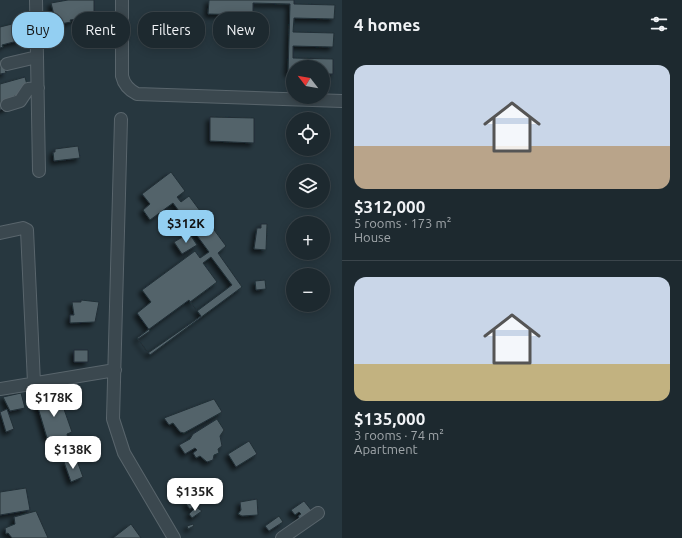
<!DOCTYPE html>
<meta charset="utf-8">
<style>
body{margin:0;font-family:Ubuntu,sans-serif;background:#253137;color:#f1f3f6;height:100vh;display:flex;flex-direction:column;font-size:15px;white-space:nowrap}
*{box-sizing:border-box;margin:0}
p{font-size:13px;color:#a0a6aa}
.icon{flex:none;width:22px;height:22px;fill:none;stroke:currentColor;stroke-width:2;stroke-linecap:round;stroke-linejoin:round}
.map{position:relative;flex:1;overflow:hidden}
.drawer{display:flex;flex-direction:column;background:#1d292f;width:340px}
.drawer>*{flex:none}
.hud{position:absolute;left:12px;top:12px;width:270px;height:36px;display:flex;gap:8px}
.needle{width:26px;rotate:301deg}
.fabs{position:absolute;left:286px;top:60px;display:grid;gap:8px}
.fabs a{display:grid;place-items:center;width:44px;height:44px;border-radius:50%;background:#1d292f;box-shadow:0 2px 10px #0003,0 0 0 1px #3b454b;font-size:20px}
.price{position:absolute;translate:-50% -34px;padding:0 9px;border-radius:8px;background:#fff;color:#222;font-size:13px;line-height:26px;filter:drop-shadow(0 1px 2px #0008)}
.price::after{content:'';position:absolute;left:50%;top:24px;width:12px;height:9px;margin-left:-6px;background:inherit;clip-path:polygon(0 0,100% 0,50% 100%)}
.price.current{background:#93cff2;color:#111}
ul{padding:0;list-style:none}
li{display:grid;align-content:center;gap:8px;height:212px;padding:0 12px}
li+li{border-top:1px solid #3b454b}
li span{display:grid;place-items:center;height:124px;border-radius:12px;color:#555}
li>.icon{margin-inline-start:auto}
span .icon{width:72px;height:72px;fill:#fffc;stroke-width:1}
li b{font-size:17px}
h2{display:flex;justify-content:space-between;align-items:center;height:48px;padding:0 12px;font-size:17px}
.chip{padding:0 14px;border-radius:16px;background:#1d292f;box-shadow:0 2px 10px #0003,0 0 0 1px #3b454b;font-size:14px;line-height:36px}
.chip.current{background:#93cff2;color:#111}
main{display:flex;flex:1;min-height:0}
.map>svg:first-child{display:block}
</style>
<main>
<div class="map">
<svg width="342" height="538" viewBox="0 0 342 538">
<defs>
<filter id="shadow"><feDropShadow dx="-3.5" dy="3.5" stdDeviation="2" flood-color="#0009"/></filter>
</defs>
<rect width="100%" height="100%" fill="#27373f"/>
<path fill="#52646b" stroke="#222f36" fill-rule="evenodd" filter="url(#shadow)" d="M94 0V17L70 20 71 22 60 24 56 23 51 3 68 0Z
M209 0H294V4L335 5 334 19 294 18 293 32 334 33 333 47 293 46V58L333 59V74H323V67H293V73H288L290 4 253 3V15L208 14Z
M16 23 21 40 2 45 3 47 0 48V27Z
M42 27H47V30L43 31Z
M2 59 6 73 0 74V60Z
M25 77 27 85 21 94 14 96 15 99 7 108 0 110V84Z
M210 117 254 118V143L210 141Z
M78 146 80 158 54 161 53 152H55V149Z
M171 172 185 191 177 197 181 202 189 196 226 246 218 253 242 287 150 355 138 339 150 331 137 313 151 302 142 290 195 251 200 258 209 252 173 203 150 220 143 210 150 204 142 194ZM211 257 232 285 197 311 190 302 217 282 203 263Z
M261 224H267L266 250 254 249 257 228H261Z
M189 233 197 245 182 254 174 242Z
M265 280 266 289 256 290 255 281Z
M81 300 99 302 95 322 70 323V315H74L72 302H81Z
M189 300 201 316 148 353 137 338Z
M74 350H88V362H74Z
M58 392 72 432 67 434 68 439 54 443 53 438H47L36 401Z
M21 393 25 408 10 411 3 397Z
M214 399 222 412 184 433 180 432 173 423 169 425 164 418Z
M7 409 14 429 6 432 0 412Z
M217 419 224 430 220 436 222 446 218 449 219 453 214 455 213 460 207 462 200 456 196 458 193 453 197 450 195 448 185 454 179 445 190 439 193 434Z
M249 441 257 454 236 467 228 454Z
M76 458 83 477 71 482 64 462Z
M26 488 30 510 0 515V492Z
M257 499 258 515 242 516 238 514 241 510 240 502Z
M192 500 196 505 190 509 186 504Z
M304 501 312 511 301 521 298 516 301 514 299 512 295 515 291 510Z
M196 507 202 511 192 518 189 514Z
M36 511 48 538H12L8 533 6 534 5 528 15 524 14 517Z
M279 516 283 522 269 531 265 526Z
M131 524 141 538H113Z
M193 524 194 526 188 529 187 526Z"/>
<g fill="none" stroke-linecap="round" stroke-linejoin="round">
<defs>
<path id="minor" d="M36 0 39 171
M122 0V76C124 85 129 90 137 94L342 101
M21 28 36 22
M7 64 37 57
M7 105 20 101 28 89 38 88
M121 119 113 419 124 453 174 538
M0 233 23 228 27 230 34 383
M0 389 115 370
M282 538 318 513"/>
</defs>
<use href="#minor" stroke="#59656c" stroke-width="14"/>
<use href="#minor" stroke="#3b484f" stroke-width="12"/>
</g>
</svg>
<div class="fabs">
<a><svg class="needle" viewBox="-14 -14 28 28"><path d="M0-13l5 13h-10z" fill="#e53935"/><path d="M0 13l5-13h-10z" fill="#a0a6aa"/></svg></a>
<a><svg class="icon" aria-label="locate" viewBox="0 0 24 24"><circle cx="12" cy="12" r="6"/><path d="M12 2v4M12 18v4M2 12h4M18 12h4"/></svg></a>
<a><svg class="icon" aria-label="layers" viewBox="0 0 24 24"><path d="M12 4l9 5-9 5-9-5zM3 14l9 5 9-5"/></svg></a>
<a>+</a>
<a>−</a>
</div>
<b class="price current" style="left:186px;top:244px">$312K</b>
<b class="price" style="left:54px;top:418px">$178K</b>
<b class="price" style="left:73px;top:470px">$138K</b>
<b class="price" style="left:195px;top:512px">$135K</b>
<div class="hud">
<a class="chip current">Buy</a>
<a class="chip">Rent</a>
<a class="chip">Filters</a>
<a class="chip">New</a>
</div>
</div>
<section class="drawer">
<h2>4 homes<svg class="icon" aria-label="filters" viewBox="0 0 24 24"><path d="M4 7h16M4 17h16"/><circle cx="9" cy="7" r="2"/><circle cx="15" cy="17" r="2"/></svg></h2>
<ul>
<li><span style="background:linear-gradient(#c9d6e8 65%,#b9a48a 0)"><svg class="icon" aria-label="home" viewBox="0 0 24 24"><path d="M3 11l9-7 9 7M6 9v11h12V9"/></svg></span><div><b>$312,000</b><p>5 rooms · 173 m²</p><p>House</p></div></li>
<li><span style="background:linear-gradient(#c9d6e8 70%,#c2b280 0)"><svg class="icon" aria-label="home" viewBox="0 0 24 24"><path d="M3 11l9-7 9 7M6 9v11h12V9"/></svg></span><div><b>$135,000</b><p>3 rooms · 74 m²</p><p>Apartment</p></div></li>
</ul>
</section>
</main>
